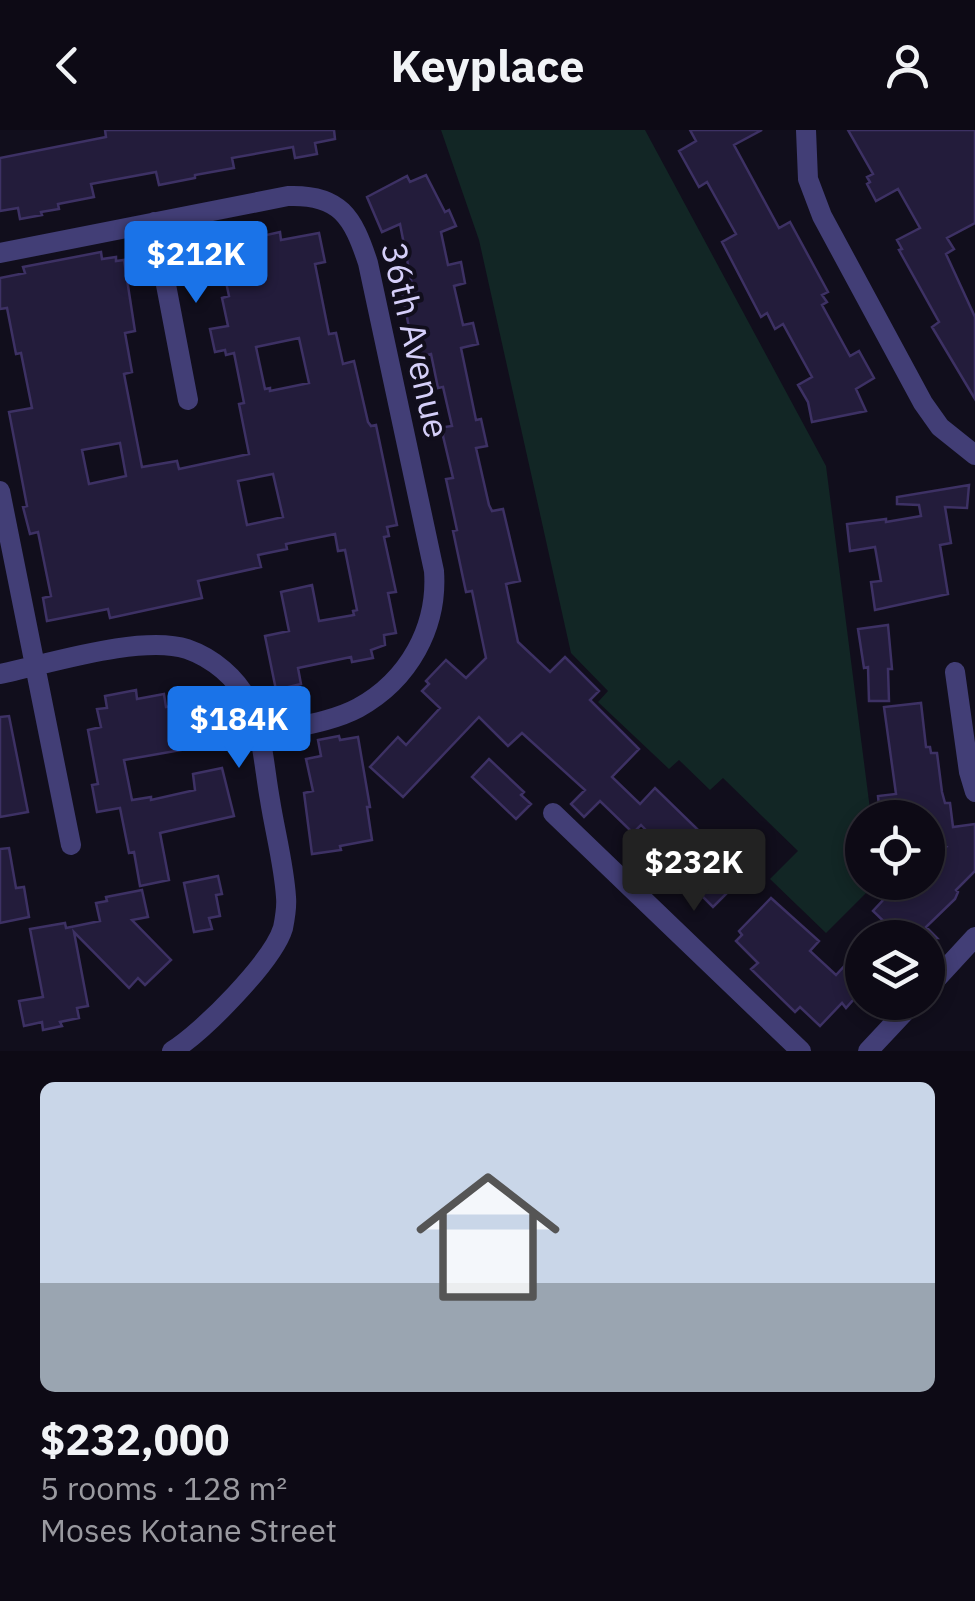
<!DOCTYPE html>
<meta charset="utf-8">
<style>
body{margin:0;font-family:"IBM Plex Sans",sans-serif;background:#1b1822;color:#f1f3f6;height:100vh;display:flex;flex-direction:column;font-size:38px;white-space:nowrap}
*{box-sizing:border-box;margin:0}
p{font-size:32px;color:#9a9aa0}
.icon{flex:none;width:55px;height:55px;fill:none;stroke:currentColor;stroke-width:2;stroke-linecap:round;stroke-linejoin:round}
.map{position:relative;height:921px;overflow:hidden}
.panel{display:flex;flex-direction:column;background:#0d0a15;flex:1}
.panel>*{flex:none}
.tools{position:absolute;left:845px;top:670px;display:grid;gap:20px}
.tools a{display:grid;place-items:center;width:100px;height:100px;border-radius:50%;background:#0d0a15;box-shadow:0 5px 15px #0003,0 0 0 2px #2d2b34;font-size:50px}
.price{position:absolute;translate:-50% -85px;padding:0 22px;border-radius:10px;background:#1a73e8;color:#fff;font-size:32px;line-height:65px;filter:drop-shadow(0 2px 5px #0008)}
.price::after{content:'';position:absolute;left:50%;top:60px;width:30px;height:22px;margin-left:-15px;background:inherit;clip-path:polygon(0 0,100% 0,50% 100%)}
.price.on{background:#222;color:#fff}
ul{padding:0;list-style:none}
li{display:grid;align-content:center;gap:20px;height:530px;padding:0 40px}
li+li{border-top:2px solid #2d2b34}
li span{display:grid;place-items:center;height:310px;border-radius:15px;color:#555}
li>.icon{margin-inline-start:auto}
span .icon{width:180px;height:180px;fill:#fffc;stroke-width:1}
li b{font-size:42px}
header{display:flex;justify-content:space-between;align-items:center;height:130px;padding:0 40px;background:#0d0a15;font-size:45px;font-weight:800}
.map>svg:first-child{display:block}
</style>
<header><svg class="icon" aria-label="back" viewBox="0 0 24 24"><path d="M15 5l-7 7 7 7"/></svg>Keyplace<svg class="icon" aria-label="person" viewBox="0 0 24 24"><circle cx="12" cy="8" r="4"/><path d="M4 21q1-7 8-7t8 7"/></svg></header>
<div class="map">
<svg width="975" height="921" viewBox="0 0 975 921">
<rect width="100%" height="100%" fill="#110e1c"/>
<path fill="#122625" d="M441 0H645L826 336 871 687 862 688V752L876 753 826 803 770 749 798 721 723 648 710 660 679 630 669 639 598 572 608 561 571 523 479 110Z"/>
<path fill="#231c3b" stroke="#3d3164" stroke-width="2.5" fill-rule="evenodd" d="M105 0H334L335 9 315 13 317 24 295 28 293 17 232 28 234 38 195 45V48L159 55 156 42 91 54 94 67 58 74 59 79 41 82 42 85 20 89 18 78 0 81V28L106 7Z
M690 0H762L734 15 779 98 790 92 828 162 822 165 827 172 822 175 850 226 859 221 874 248 856 259 866 281 812 292 808 272 798 255 812 247 783 194 775 199 767 183 761 187 722 112 736 104 707 52 699 57 679 21 696 11Z
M848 0H975V93L947 108 954 119 946 124 975 187V269L932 197 939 192 899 120 902 119 897 110 920 98 898 59 876 71 867 54 870 52 867 47 873 44Z
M426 45 445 82 449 80 456 96 441 102 448 135 461 132 465 153 454 156 463 195 473 193 478 214 461 218 476 290 481 289 487 316 476 318 489 375 492 381 503 379 520 451 506 454 518 512 550 542 565 527 599 561 590 570 639 619 612 647 640 674 655 658 729 730 723 736 739 751 713 777 695 759 699 755 641 695 633 703 600 671 584 687 571 674 585 660 522 603 508 616 479 587 403 667 370 637 398 607 406 615 440 578 422 561 429 554 426 551 446 530 466 548 486 528 472 461 466 462 453 401 457 400 446 349 453 348 443 306 444 297 452 296 443 257 438 258 431 224 415 228 401 157 412 155 400 94 382 102 367 67 407 46 410 52Z
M247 98 253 108 280 102 281 110 319 103 325 132 315 134 329 204 336 203 343 234 354 231 368 292 371 296 376 295 397 395 387 397 389 406 384 407 396 462 388 463 396 503 384 505 385 515 371 520 373 528 352 532 351 527 298 538 301 554 276 560 265 506 289 501 281 462 312 455 319 491 354 485 353 481 357 480 345 420 338 421 335 404 286 414 287 419 258 425 261 437 198 451 202 468 110 488 108 479 47 491 43 468 51 466 38 402 30 404 23 377 27 376 9 282 32 278 21 223 16 224 7 178 0 179V148L25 143 23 137 101 122 102 129 116 127V131L124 130 135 201 125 203 132 242 124 244 142 337 177 331 179 339 249 324 239 274 244 273 234 223 226 225 225 220 215 222 210 199 228 196 222 168 229 166 216 105ZM299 208 309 253 270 261V258L265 259 256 217ZM120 313 126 346 89 354 82 320ZM273 344 283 387 247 395 238 351Z
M969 355 967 378 945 377 951 413 940 415 948 464 875 480 871 452 881 451 875 417 850 421 847 394 886 389V392L921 386 919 375 897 374V367Z
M888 495 892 539H888L889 571H869L868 537 864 538 858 499Z
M136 560 137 569 164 564 166 577 176 575 179 592 185 590 189 610 180 612 181 620 124 630 132 670 151 667V670L195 660 193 644 222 638 234 686 160 703 169 750 140 756 134 722 129 723 120 678 97 682 92 655 98 654 88 600 101 597 97 579 107 578 105 566Z
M921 573 926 617H930L931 623H937L942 662 945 673H950L953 697 975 694V741L956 760 958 762 955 769 926 797 937 808H901L873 781 900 752H928V736L946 717 928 714V688H880L878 666 896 664 884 577Z
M9 586 28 682 0 687V587Z
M339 606 340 610 358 607 370 677H367L372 710 340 716 341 720 312 724 304 663 313 661 306 629 321 626 318 610Z
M489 629 524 662 521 665 531 674 516 689 472 647Z
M9 718 16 758 24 757 29 787 0 793V719Z
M218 746 222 764 216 765 220 786 209 788 212 799 194 802 184 753Z
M142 760 148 787 132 790 171 830 145 855 138 848 129 858 74 802 88 876 77 878 79 888 60 892 62 896 43 900 42 892 24 896 19 871 43 867 30 799 65 793 66 798 100 791 96 773 107 771 106 767Z
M771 768 819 811 810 821 836 845 862 817V860L846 878 842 873 820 896 800 877 795 882 751 839 758 833 736 811 742 805 739 801Z"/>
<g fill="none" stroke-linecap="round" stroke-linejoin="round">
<path stroke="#423e76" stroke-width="20" d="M806 0 808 49 822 86 923 273 940 297 975 325
M154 92 188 270
M0 123 288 66C340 64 353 87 368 133L434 441C438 497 409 550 358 578 330 593 291 597 260 605
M0 361 71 715
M955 542 969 642 975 662
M0 544C48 534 142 504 187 519 213 528 237 548 249 573 263 602 264 638 270 670 275 702 284 735 286 767 287 777 285 788 283 798 273 831 203 902 172 921
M553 683 801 921
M928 858 975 807
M868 921 914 872"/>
</g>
<g text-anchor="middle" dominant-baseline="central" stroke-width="8" stroke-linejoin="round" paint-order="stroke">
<g font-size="35" fill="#d5cff9" stroke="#110e1c">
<text transform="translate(416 210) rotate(77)">36th Avenue</text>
</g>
</g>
</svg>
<div class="tools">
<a><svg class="icon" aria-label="locate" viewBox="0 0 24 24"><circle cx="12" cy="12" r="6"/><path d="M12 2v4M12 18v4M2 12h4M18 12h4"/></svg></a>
<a><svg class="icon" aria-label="layers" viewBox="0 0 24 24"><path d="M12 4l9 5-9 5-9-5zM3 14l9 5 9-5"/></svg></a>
</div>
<b class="price" style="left:196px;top:176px">$212K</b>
<b class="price" style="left:239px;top:641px">$184K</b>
<b class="price on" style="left:694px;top:784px">$232K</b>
</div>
<section class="panel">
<ul>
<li><span style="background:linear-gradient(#c9d6e8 65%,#9aa5b1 0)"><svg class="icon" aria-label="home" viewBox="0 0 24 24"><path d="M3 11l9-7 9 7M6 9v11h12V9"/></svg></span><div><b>$232,000</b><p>5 rooms · 128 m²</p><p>Moses Kotane Street</p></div></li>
</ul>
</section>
